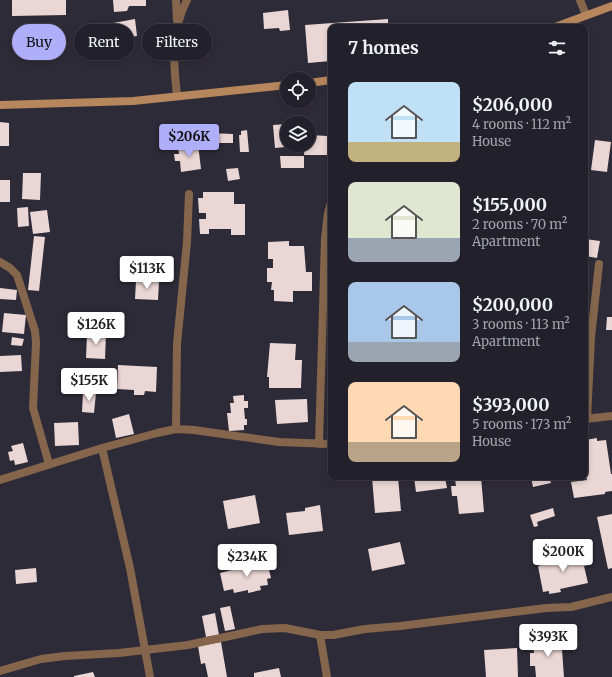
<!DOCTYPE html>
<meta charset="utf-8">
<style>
body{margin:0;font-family:Merriweather,serif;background:#2a2832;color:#f1f3f6;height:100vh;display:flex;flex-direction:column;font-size:15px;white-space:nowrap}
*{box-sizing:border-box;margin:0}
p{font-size:13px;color:#a2a3a8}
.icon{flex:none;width:22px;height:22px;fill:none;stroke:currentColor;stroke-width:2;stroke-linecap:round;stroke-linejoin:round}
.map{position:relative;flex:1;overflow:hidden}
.details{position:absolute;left:328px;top:24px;width:260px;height:456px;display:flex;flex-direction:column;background:#22202a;border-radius:8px;box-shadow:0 2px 6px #0003,0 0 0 1px #3f3e47}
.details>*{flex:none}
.top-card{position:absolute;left:12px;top:24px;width:256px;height:36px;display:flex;gap:8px}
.buttons{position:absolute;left:280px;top:72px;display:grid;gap:8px}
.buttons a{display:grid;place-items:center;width:36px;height:36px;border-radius:50%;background:#22202a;box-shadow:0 2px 6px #0003,0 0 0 1px #3f3e47;font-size:20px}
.price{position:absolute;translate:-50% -34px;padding:0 9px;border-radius:4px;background:#fff;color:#222;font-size:13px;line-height:26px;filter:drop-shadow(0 1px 2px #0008)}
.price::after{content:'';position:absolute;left:50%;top:24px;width:12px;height:9px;margin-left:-6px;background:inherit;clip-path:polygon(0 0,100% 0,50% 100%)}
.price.on{background:#aeaefb;color:#111}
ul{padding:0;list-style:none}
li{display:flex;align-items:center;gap:12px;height:100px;padding:0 20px}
li span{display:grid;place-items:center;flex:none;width:112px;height:80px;border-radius:8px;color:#555}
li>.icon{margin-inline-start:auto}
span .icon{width:48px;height:48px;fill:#fffc;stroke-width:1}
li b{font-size:17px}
h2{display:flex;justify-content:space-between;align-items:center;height:48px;padding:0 20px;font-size:17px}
.pill{padding:0 14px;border-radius:18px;background:#22202a;box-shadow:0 2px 6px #0003,0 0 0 1px #3f3e47;font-size:14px;line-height:36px}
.pill.on{background:#aeaefb;color:#111}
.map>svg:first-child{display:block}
</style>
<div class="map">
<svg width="612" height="677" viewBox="0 0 612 677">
<rect width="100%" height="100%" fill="#2e2b38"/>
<path fill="#ead6d4" d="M12 0H66V15L12 16Z
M113 0H146V6H129L127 11 114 12Z
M288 10 290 30 280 31 279 28 264 29 263 13Z
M135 19 137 36 111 40 108 24Z
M388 19V27H331V61L308 63 305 25Z
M0 122 9 123V146H0Z
M287 124V145H297V146L275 148 273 125Z
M247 130 249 152H240L239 135H241V131Z
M209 133 233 134V143H209Z
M309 135 328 136V155H304L305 145H309Z
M595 140 611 142 607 172 591 170Z
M198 144 201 169 181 172 180 161H175L174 154H179L178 147Z
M280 156H304V168H281Z
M238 168 240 179 228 181 226 169Z
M23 173H41L40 200 22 199Z
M0 180H10V202H0Z
M203 192H234V204H245V235H231V229H209V234H200L199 219H206V213H199L198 198H203Z
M28 207 29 226 18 227 17 208Z
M47 210 50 232 33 234 30 212Z
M34 236 45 237 39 291 28 290Z
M585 239 600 241 597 258 585 256Z
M289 241V246H304L306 272H312V291H293V302L274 301V290H271L272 282H267V268H273V259H268V242Z
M136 281 159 282 158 300 135 299Z
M0 288 17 290 16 300 0 299Z
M4 313 26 315 24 334 2 332Z
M607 317H612V330H606Z
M87 334H106L105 359 86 358Z
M12 337 24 339 22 346 11 345Z
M270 343 296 344 295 360H302L301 388H269V377H267Z
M21 355 22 371 0 372V356Z
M118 365 157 367 156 392 145 391 144 395H134V390L117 389Z
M83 392 96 393 94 413 82 412Z
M244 395V401H248V408H244L245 419H247V425H244V430L229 431 227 413H231L230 403H234L233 396Z
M307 399 308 422 277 424 275 400Z
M129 414 134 434 116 438 112 419Z
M78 422 79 445 55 446 54 423Z
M597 438V441L606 440 611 474H612V491L605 492V494L574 498 571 482 587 480 586 477H585V440Z
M23 443 28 462 15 465 14 460 10 461 8 452 13 451 11 446Z
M372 477H398L401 511 375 513Z
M414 477H445L447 488 416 492Z
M481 477 484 512 459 514 457 496H452L451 486H456L455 479Z
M531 477H549L551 483 533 487Z
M255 495 260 523 228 529 223 501Z
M320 505 323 531 289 535 286 513 305 511V508Z
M553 508 555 516 537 522 538 526 534 527 530 515Z
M612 514V568L608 569 597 517Z
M400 542 405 564 372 571 368 549Z
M586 552 589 565 584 566 588 583 560 589 561 592 549 594V591L543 592 538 566 545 564 543 559 555 556 557 562 568 560V556Z
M267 561 271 578 267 579 268 585 260 586 261 590 248 593V590L234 593 233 589 224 591 220 573Z
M36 568 37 582 16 584 15 570Z
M230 606 235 629 225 631 220 608Z
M215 613 219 635 206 637 202 616Z
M561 636 564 677H536L535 666H530V653H534L533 644 539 643V638Z
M221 642 227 677H208L205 663 201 664 198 646Z
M517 648 518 677H486L484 650Z
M279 668 281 677H254V673Z
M93 672 95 677H74V676Z"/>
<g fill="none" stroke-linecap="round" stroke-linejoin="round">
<path stroke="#85664c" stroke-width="8" d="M176 429 177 344 187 242 189 194"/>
<path stroke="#85664c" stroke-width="8" d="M176 0 177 21
M580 0 586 15
M177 95C173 61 171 31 187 0
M0 262 10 268 17 275 35 331 36 343 33 408 49 464
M585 419 612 416
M587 419 591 337 599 264
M319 444 325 239 328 213 331 203
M102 448 130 568 150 677
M0 480 102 448 157 433 176 429 194 430 279 442 331 444
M320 635 327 677
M0 671 41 659 65 656 119 653 188 645 262 629 285 628 320 635H333L365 629 400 626 546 608 571 607 612 597"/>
<path stroke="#b6865c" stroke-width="8" d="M555 27 612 6
M309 83 331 80
M0 105 133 101 287 85"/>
</g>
</svg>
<div class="buttons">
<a><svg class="icon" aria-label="locate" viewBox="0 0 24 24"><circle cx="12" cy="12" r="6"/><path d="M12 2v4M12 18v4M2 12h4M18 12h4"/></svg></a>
<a><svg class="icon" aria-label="layers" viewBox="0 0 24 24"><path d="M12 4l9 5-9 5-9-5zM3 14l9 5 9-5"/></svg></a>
</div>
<b class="price on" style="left:189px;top:158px">$206K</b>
<b class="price" style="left:147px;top:290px">$113K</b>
<b class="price" style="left:96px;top:346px">$126K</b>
<b class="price" style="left:89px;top:402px">$155K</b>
<b class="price" style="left:563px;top:573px">$200K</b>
<b class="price" style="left:247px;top:578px">$234K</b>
<b class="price" style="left:548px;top:658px">$393K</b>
<div class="top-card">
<a class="pill on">Buy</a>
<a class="pill">Rent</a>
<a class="pill">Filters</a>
</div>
<section class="details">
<h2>7 homes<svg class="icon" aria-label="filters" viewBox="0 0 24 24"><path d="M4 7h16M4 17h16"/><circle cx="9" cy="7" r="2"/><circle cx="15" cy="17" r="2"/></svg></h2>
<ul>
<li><span style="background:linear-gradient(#bfe0f5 75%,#c2b280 0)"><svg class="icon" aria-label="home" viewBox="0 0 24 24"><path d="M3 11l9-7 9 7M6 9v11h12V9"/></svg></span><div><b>$206,000</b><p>4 rooms · 112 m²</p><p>House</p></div></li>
<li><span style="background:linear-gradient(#dfe7d0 70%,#9aa5b1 0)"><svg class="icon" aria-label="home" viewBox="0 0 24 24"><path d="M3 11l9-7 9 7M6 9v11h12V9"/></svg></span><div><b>$155,000</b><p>2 rooms · 70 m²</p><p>Apartment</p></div></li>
<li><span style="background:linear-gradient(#a9c7e8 75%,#9aa5b1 0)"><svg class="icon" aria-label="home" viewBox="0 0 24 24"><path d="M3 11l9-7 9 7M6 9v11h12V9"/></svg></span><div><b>$200,000</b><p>3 rooms · 113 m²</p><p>Apartment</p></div></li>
<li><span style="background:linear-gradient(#ffd9b3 75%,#b9a48a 0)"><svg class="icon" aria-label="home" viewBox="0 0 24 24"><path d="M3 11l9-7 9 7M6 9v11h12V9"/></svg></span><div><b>$393,000</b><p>5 rooms · 173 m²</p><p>House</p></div></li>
</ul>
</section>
</div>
